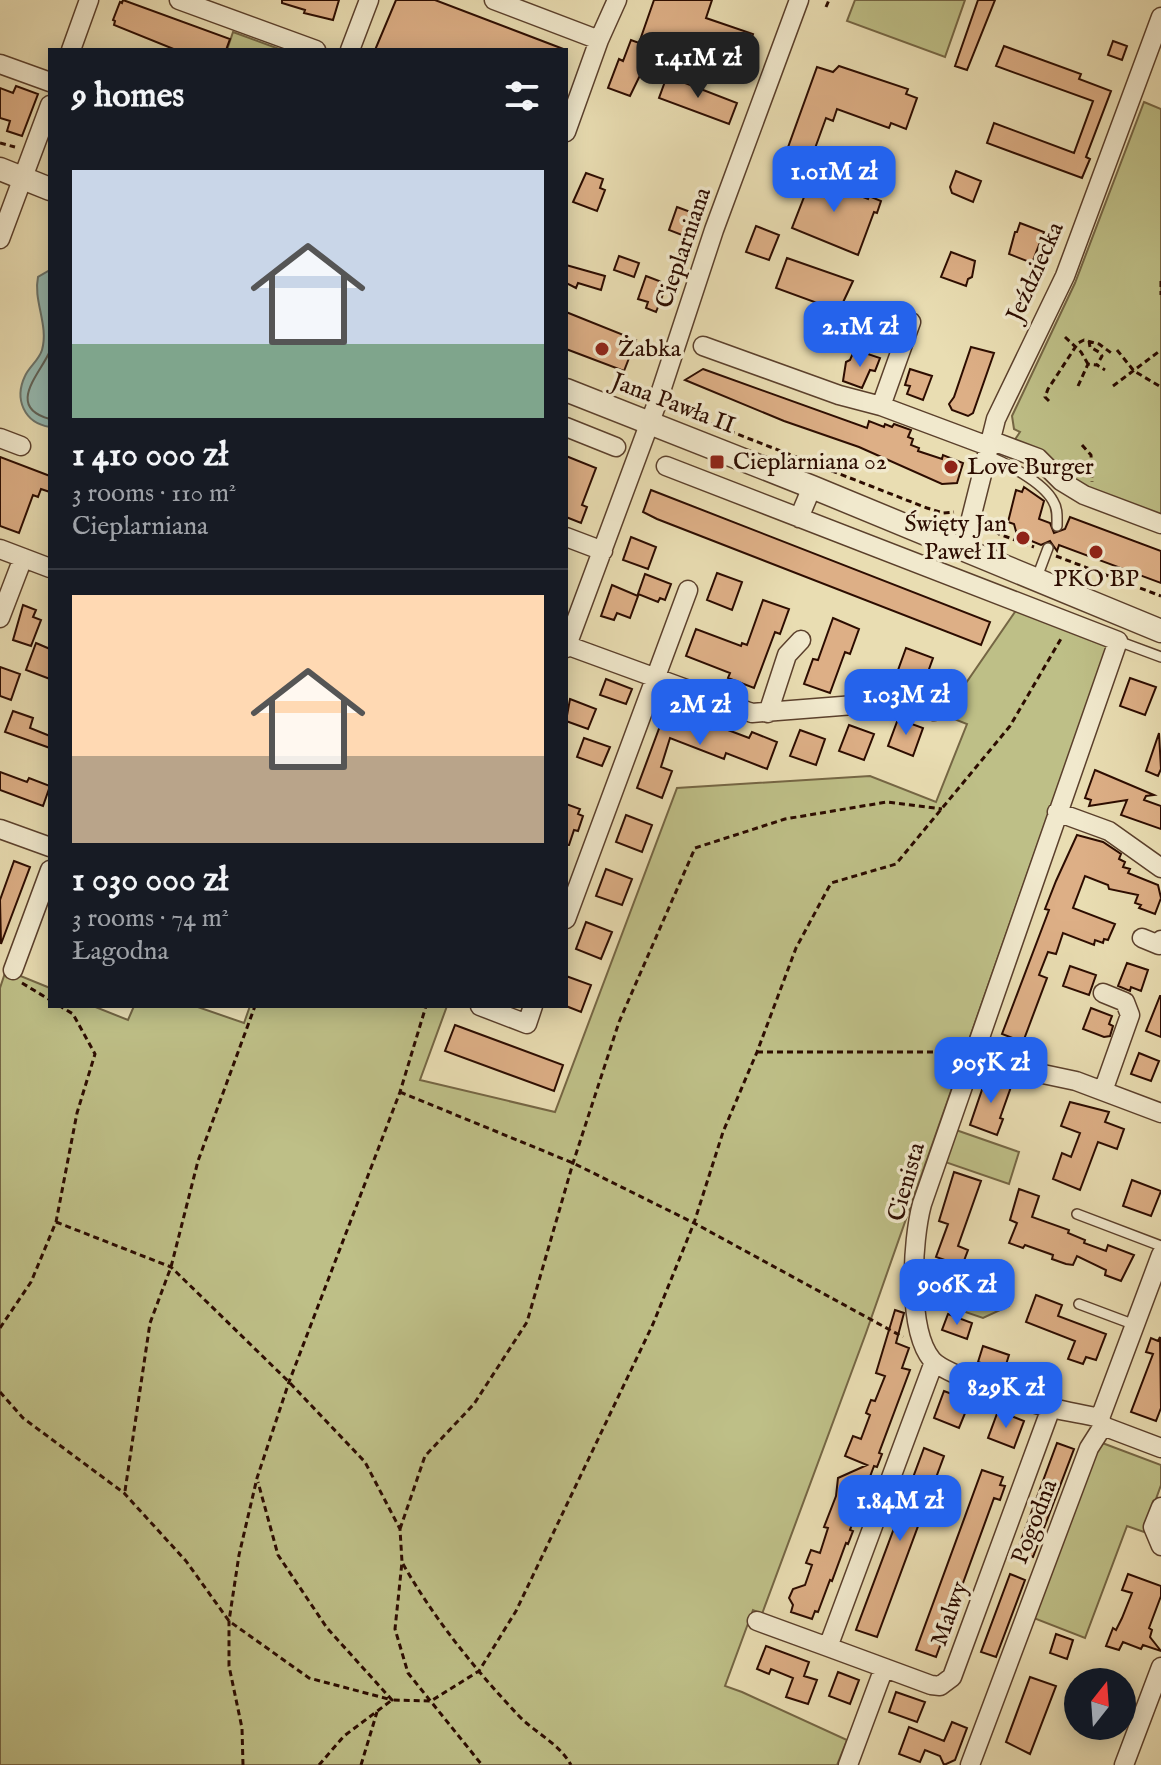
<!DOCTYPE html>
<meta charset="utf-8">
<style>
body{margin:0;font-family:"IM FELL English",serif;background:#242831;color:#f1f3f6;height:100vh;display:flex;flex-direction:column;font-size:30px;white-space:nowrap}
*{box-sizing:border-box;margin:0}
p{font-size:26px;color:#9ea1a6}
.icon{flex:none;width:44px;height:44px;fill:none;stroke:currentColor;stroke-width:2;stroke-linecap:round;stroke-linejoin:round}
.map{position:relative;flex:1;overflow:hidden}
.details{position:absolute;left:48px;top:48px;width:520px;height:960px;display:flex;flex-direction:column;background:#171b24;border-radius:0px;box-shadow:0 4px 20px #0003}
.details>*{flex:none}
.needle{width:52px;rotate:17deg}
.tools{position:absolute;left:1064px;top:1668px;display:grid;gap:16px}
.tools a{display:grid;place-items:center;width:72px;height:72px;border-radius:50%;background:#171b24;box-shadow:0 4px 20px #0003;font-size:40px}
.price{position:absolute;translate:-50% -68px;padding:0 18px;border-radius:16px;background:#2563eb;color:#fff;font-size:26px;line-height:52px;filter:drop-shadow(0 2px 4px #0008)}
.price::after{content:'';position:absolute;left:50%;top:48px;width:24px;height:18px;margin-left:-12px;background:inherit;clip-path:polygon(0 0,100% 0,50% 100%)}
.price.on{background:#222;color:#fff}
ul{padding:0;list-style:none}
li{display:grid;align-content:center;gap:16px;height:424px;padding:0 24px}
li+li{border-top:2px solid #363941}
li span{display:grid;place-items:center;height:248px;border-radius:0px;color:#555}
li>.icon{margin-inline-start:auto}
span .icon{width:144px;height:144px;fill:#fffc;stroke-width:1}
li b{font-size:34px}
h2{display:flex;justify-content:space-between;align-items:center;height:96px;padding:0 24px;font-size:34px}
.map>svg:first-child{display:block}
</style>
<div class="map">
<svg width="1161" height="1765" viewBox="0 0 1161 1765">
<rect width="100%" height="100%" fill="#e9ddb2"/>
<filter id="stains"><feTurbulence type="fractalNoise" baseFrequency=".0025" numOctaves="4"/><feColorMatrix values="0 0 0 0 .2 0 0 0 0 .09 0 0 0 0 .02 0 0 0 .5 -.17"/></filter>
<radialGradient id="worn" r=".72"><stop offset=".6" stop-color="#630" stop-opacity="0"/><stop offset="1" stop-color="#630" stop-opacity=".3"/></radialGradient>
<path fill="#bebf87" stroke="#756644" stroke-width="2" d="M855 0H965L945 57 847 21Z
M233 32 282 50H227Z
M1144 102 1161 109V516L1088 488 1076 482 1040 450 1014 441 1020 432 1014 429 1012 416 1075 283Z
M1017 609 1108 644 866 1333 762 1614 753 1610 725 1686 742 1692 847 1740 837 1765H0V988L6 970 50 988V1006H93L128 1020 134 1006H195L244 1023 250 1006H447L420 1080 555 1112 677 788 870 776 936 802 967 724 944 715Z
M956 1130 1019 1152 1009 1184 945 1162Z
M925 1262 1005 1290 1009 1306 983 1318 924 1298Z
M1097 1441 1161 1465V1485L1144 1532 1127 1526 1085 1638 1031 1617Z"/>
<path fill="#98bbb2" stroke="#6d756b" stroke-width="2" d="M50 270V427C24 423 14 399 25 376 29 367 39 360 42 350 49 325 33 301 38 277Z"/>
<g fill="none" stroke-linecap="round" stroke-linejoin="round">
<path stroke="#626459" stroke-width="2" d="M50 351C40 374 5 407 50 419"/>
</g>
<path fill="#ddaf86" stroke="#2c0c00" stroke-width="2" d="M123 0 230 39 226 50H176L114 25 115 21 113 20 120 2 122 3Z
M282 0H339L333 20 304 13 305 10 282 3Z
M396 0H435L566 50H375Z
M654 0H712L706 18 753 34 743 61 719 53 717 59 662 40 653 65 646 63 630 96 608 88 619 59 623 61 631 40 639 43Z
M978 0H995L967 70 955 66Z
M1113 41 1127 46 1122 60 1108 55Z
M1004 46 1081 74 1079 79 1111 91 1086 157 1090 159 1082 178 987 143 994 123 1074 153 1093 101 996 66Z
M839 66 908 89 906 94 917 98 906 129 891 123 889 128 837 109 833 121 826 118 806 173 782 164 817 67 833 72Z
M667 76 737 103 729 124 659 98Z
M16 86 38 94 22 136 7 131 10 121 0 118V88L13 93Z
M956 171 981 181 973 202 952 193 950 187Z
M586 173 603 179 600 188 605 190 597 211 573 202Z
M800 173 868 199 869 196 881 201 877 213 874 212 858 255 792 228 804 197 793 193Z
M677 207 696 214 687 237 669 230Z
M1020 223 1044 232 1032 263 1009 254 1015 232H1017Z
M756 226 779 235 769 260 746 252Z
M951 252 975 261 972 277 968 279 966 286 941 277Z
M619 256 639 263 634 277 614 270Z
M787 258 853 281 839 311 776 288Z
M566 265 605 276 601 290 578 283 576 288 566 283Z
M646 276 667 284 656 312 646 308 648 302 638 299Z
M869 311 886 317 882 338 862 331Z
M566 312 636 340 624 371 566 349Z
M971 347 994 353 973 413 968 416 952 410 949 404 954 397Z
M853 353 864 357 865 353 880 358 875 371 870 370 862 388 843 381 846 362 850 360Z
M703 369 867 428 869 421 884 427 885 424 892 427 894 424 911 430 908 437 913 439 911 445 919 448 918 451 942 459 943 455 963 463 957 483 942 484 859 447 784 421 685 380Z
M910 369 932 376 923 400 907 394 910 386 905 385Z
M566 456 596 468 582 505 587 507 581 523 566 517Z
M0 457 50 476V492L41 489 38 497 33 495 19 533 0 526Z
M1024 487 1044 501 1039 519 1050 523 1054 533 1065 529 1070 517 1161 551V583L1059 545 1057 551 1050 541 1041 545 1017 535 1014 524 1008 522 1016 490 1022 492Z
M651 490 990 622 981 645 657 519 643 512Z
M631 537 656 547 648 569 623 560Z
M717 573 742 582 732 610 707 600Z
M645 574 671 584 665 600 660 598 658 602 638 594Z
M612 585 638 596 630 618 617 613 614 620 601 616Z
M763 600 789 609 780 634 775 632 754 688 728 678 730 673 686 656 696 629 741 646 742 643 747 645Z
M23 605 36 610 33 617 41 620 31 646 13 640Z
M833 618 859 629 850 654 845 652 830 693 804 684 813 659 818 660Z
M36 643 50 649V679L26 670Z
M906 648 933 658 924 683 897 673Z
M0 667 20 674 11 700 0 696Z
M1130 678 1156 687 1145 715 1120 706Z
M606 679 632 689 626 704 600 695Z
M570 699 596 709 588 729 566 721Z
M667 707 749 738 752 732 777 742 767 769 726 753 724 759 670 738 661 767 672 771 662 798 637 788Z
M13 711 33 718 30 728 50 736V748L5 732Z
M898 719 923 728 913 756 888 746Z
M849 725 874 734 864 760 839 751Z
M800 730 825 739 816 765 790 756Z
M1159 733 1161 769 1158 776 1146 771Z
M584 738 610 747 602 766 577 757Z
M1095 770 1154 795 1146 796 1144 800 1161 806V829L1121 815 1127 800 1089 806 1091 800 1085 798Z
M0 772 27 782 29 778 50 786 43 806 0 790Z
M566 804 580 809 578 814 583 816 578 831 574 830 569 845H566Z
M626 815 652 825 642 852 616 842Z
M1077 835 1103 842 1121 854 1119 859 1125 862 1123 867 1130 869 1128 873 1158 885 1161 898 1155 914 1139 908 1141 905 1135 903 1138 895 1109 889 1108 885 1085 876 1073 908 1115 924 1108 940 1104 939 1103 943 1095 940 1094 945 1063 933 1056 954 1048 952 1039 975 1047 978 1023 1042 1002 1034 1049 910 1045 909 1056 881Z
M14 861 30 867 1 944 0 900Z
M606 869 632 879 622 905 596 896Z
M586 922 612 932 601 959 576 949Z
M1127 963 1148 970 1141 991 1131 987 1130 991 1118 986Z
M1070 966 1096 975 1089 995 1063 986Z
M566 976 591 985 581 1012 566 1006Z
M1160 996H1161V1037L1146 1031Z
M1091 1008 1112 1016 1109 1024 1113 1026 1110 1036 1104 1037 1083 1029Z
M455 1025 563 1065 554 1091 445 1051Z
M1139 1053 1159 1061 1151 1081 1131 1074Z
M987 1075 1012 1084 1000 1118 1003 1119 997 1135 970 1125Z
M1070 1102 1109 1112 1105 1122 1124 1129 1117 1149 1098 1142 1080 1190 1053 1179 1062 1153 1071 1157 1080 1133 1061 1126Z
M954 1172 981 1181 958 1246 968 1250 962 1266 936 1257 948 1224 939 1221Z
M1132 1180 1161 1191 1151 1216 1123 1206Z
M1019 1189 1039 1196 1032 1217 1069 1230 1068 1233 1085 1240 1084 1243 1106 1251 1108 1245 1134 1255 1121 1281 1105 1275 1106 1270 1077 1256 1073 1265 1066 1264 1052 1259 1053 1255 1025 1245 1023 1248 1009 1243 1017 1223 1010 1220Z
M1036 1295 1062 1305 1058 1316 1106 1334 1096 1360 1086 1357 1083 1364 1068 1359 1075 1341 1026 1322Z
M895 1310 904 1313 896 1343 909 1348 902 1368 910 1370 879 1453 882 1454 877 1467 874 1466 850 1530 853 1531 848 1544 846 1543 832 1581 830 1580 818 1612 815 1611 812 1619 791 1612 793 1605 789 1598 793 1589 805 1585 812 1565 806 1563 811 1550 820 1553 828 1528 824 1527 836 1496 838 1478 867 1465 845 1456 853 1436 861 1439 870 1415 866 1413 871 1400 875 1401 885 1376 876 1373Z
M948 1314 972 1323 967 1339 942 1330Z
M1160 1337 1161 1408 1156 1421 1131 1412 1153 1354 1146 1352 1151 1338 1158 1341Z
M983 1346 1009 1355 1004 1371 978 1362Z
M944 1391 970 1401 959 1428 934 1418Z
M998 1411 1024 1421 1014 1448 988 1438Z
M1057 1443 1074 1449 1033 1557 1017 1551Z
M924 1448 944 1456 877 1637 856 1630Z
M982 1470 1003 1477 1000 1485 1005 1486 1000 1500 994 1498 936 1657 916 1650Z
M1010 1574 1025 1580 996 1657 981 1652Z
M1128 1574 1161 1586V1596L1149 1628 1152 1630 1150 1637 1161 1651 1143 1645 1141 1649 1123 1642 1119 1650 1106 1646 1113 1628 1116 1630 1122 1618 1132 1593 1122 1590Z
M1056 1634 1073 1640 1067 1659 1050 1653Z
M766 1646 809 1662 804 1676 817 1680 808 1704 786 1697 793 1678 771 1669 769 1674 757 1669Z
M838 1672 859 1680 850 1704 829 1696Z
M1030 1677 1056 1686 1030 1754 1006 1742Z
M896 1692 925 1702 917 1722 889 1712Z
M952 1722 967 1728 955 1760 944 1765 940 1756 925 1750 920 1762 899 1754 909 1727 944 1741Z"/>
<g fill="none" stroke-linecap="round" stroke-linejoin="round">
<defs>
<path id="service" d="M986 455C1006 463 1043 482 1053 501 1058 509 1057 517 1057 526
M1036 580 1048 548
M1118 641 1161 657
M1077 1214 1161 1246
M1079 1304 1135 1325"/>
<path id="minor" d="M179 0 316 50
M494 0 599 40
M71 50 89 0
M350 50 369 0
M0 64 50 82
M566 132 599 40 617 0
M0 239 50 105
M703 346 839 395 881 406 988 446
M881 406 911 322
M566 427 616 447
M0 438 21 446
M990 440 1038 458 1061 481 1084 495 1161 524
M666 466 1118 641 922 1204C912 1241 907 1330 932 1360 944 1374 1031 1404 1052 1408 1068 1412 1083 1414 1100 1418
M799 518 812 487
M566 537 603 551
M961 548 967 534 996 419 1065 276 1161 17
M0 549 50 568
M0 618 23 558
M566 645 752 713 905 701 934 711
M566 648 657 403 714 230 799 0
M768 713 787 655 801 640
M1057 812 1109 831 1161 868
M0 829 50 847
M566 919 688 590
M1142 938 1159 945 1161 940
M13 970 50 870
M480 1006 527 1024 533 1006
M973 1052 1024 1070 1076 1081 1161 1113
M1103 1091 1130 1015 1125 1002 1103 993
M934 1362 828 1647 931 1685 940 1686 952 1677 1051 1408
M1103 1426 1100 1418 1161 1255
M1103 1426 1161 1448
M1161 1507 1153 1527 1161 1546
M757 1621 828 1647
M848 1765 884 1668
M970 1765 1089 1448 1103 1426
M1124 1765 1161 1667"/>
<path id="tertiary" d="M0 169 50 189
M566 390 812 487 1161 631"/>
</defs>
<use href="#service" stroke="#5b402c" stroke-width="12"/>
<use href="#minor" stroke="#5b402c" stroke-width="21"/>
<use href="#tertiary" stroke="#5b402c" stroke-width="25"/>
<path stroke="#2c0c00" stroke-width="3" stroke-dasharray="6 4" stroke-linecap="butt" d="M826 7 829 0
M0 143 15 147
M1161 281V295
M1065 337 1081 352 1088 364
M1089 341 1090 347 1099 352 1102 356 1097 365
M1117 350 1134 371 1161 387
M1078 386 1088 364 1097 365 1105 370
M1113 386 1161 350
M1049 401 1045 397 1048 389 1078 343 1084 340 1099 344 1114 355
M673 409 927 508 943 513 954 512
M1082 445 1091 455 1092 482
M987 525 999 534 1034 547
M1056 556 1161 596
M22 983 50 1000
M757 1052H957
M400 1092 573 1163 694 1223 903 1337
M56 1222 171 1267 289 1382 365 1462 400 1529 402 1562 395 1629 408 1673 482 1765
M0 1328 31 1282 56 1222 77 1113 95 1054 73 1014 60 1006
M0 1392 23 1418 124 1493 186 1561 229 1621 309 1678 392 1700 327 1628 278 1555 258 1482
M125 1491 150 1323 171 1267 198 1161 255 1006
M400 1529 425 1456 474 1404 527 1322 573 1163 619 1022 695 848 785 819 887 802 942 809
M403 1564C435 1620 474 1668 518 1715 535 1733 559 1743 571 1765
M243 1765 242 1728 229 1666V1621L239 1555 257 1478 289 1382 400 1092 426 1006
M319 1765 344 1736 392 1700 431 1701 479 1671 516 1611 653 1324 694 1223 723 1132 757 1052 796 948 831 883 896 864 1010 726 1062 637
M361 1765 377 1712"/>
<use href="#service" stroke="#f1e9cd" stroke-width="9"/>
<use href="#minor" stroke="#f1e9cd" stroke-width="18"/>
<use href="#tertiary" stroke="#f1e9cd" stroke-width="22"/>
</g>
<g fill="#8f2418" stroke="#f1e9cd" stroke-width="3">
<circle cx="602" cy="349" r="8"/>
<rect x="709" y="454" width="16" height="16" rx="4"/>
<circle cx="951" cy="467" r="8"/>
<circle cx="1023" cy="538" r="8"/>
<circle cx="1096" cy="552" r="8"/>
</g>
<g text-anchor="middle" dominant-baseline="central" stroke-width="7" stroke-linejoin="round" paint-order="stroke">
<g font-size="24" fill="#2c0c00" stroke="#f1e9cd">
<text transform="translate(684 248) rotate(-71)">Cieplarniana</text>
<text transform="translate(1036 272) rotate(-66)">Jeździecka</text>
<text transform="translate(673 404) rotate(21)">Jana Pawła II</text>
<text transform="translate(907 1182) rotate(-74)">Cienista</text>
<text transform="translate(1035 1522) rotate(-69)">Pogodna</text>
<text transform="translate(950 1614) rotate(-70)">Malwy</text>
</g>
<g font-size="24" fill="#2c0c00" stroke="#f1e9cd" text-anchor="start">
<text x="618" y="349">Żabka</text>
<text x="733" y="462">Cieplarniana 02</text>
<text x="967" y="467">Love Burger</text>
<text x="1007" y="524" text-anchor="end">Święty Jan<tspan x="1007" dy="28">Paweł II</tspan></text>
<text x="1096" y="579" text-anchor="middle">PKO BP</text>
</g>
</g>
<rect width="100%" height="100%" filter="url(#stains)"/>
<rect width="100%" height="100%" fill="url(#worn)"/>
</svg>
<div class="tools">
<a><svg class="needle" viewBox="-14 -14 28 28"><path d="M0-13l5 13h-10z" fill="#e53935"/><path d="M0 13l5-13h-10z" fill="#9ea1a6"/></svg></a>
</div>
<b class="price on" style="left:698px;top:100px">1.41M zł</b>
<b class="price" style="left:834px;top:214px">1.01M zł</b>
<b class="price" style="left:860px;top:369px">2.1M zł</b>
<b class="price" style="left:906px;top:737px">1.03M zł</b>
<b class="price" style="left:700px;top:747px">2M zł</b>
<b class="price" style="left:991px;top:1105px">905K zł</b>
<b class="price" style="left:957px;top:1327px">906K zł</b>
<b class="price" style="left:1006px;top:1430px">829K zł</b>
<b class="price" style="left:900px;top:1543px">1.84M zł</b>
<section class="details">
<h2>9 homes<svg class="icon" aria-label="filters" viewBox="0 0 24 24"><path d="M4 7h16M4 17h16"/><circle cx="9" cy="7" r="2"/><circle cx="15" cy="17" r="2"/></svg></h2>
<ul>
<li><span style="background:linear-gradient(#c9d6e8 70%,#7fa58c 0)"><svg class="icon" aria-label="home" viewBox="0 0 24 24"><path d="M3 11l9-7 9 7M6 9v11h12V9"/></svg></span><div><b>1 410 000 zł</b><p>3 rooms · 110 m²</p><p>Cieplarniana</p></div></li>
<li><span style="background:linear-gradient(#ffd9b3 65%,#b9a48a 0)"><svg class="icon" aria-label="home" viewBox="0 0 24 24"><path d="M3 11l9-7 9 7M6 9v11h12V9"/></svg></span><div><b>1 030 000 zł</b><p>3 rooms · 74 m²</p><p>Łagodna</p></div></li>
</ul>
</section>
</div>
